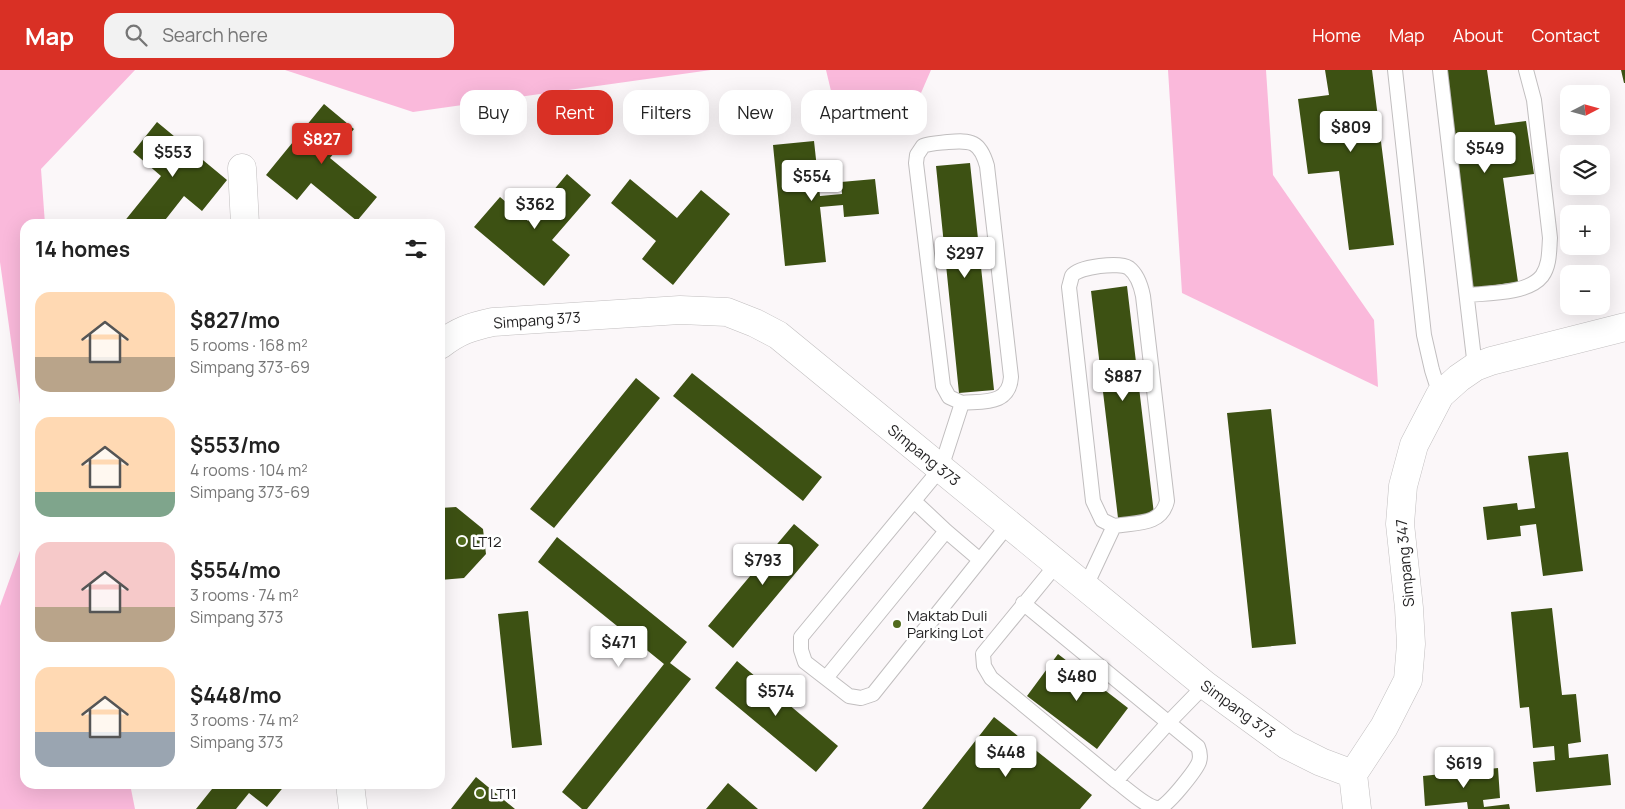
<!DOCTYPE html>
<meta charset="utf-8">
<style>
body{margin:0;font-family:Manrope,sans-serif;background:#f2f2f2;color:#222;height:100vh;display:flex;flex-direction:column;font-size:19px;white-space:nowrap}
*{box-sizing:border-box;margin:0}
p{font-size:16px;color:#767676}
.icon{flex:none;width:28px;height:28px;fill:none;stroke:currentColor;stroke-width:2;stroke-linecap:round;stroke-linejoin:round}
.map{position:relative;flex:1;overflow:hidden}
.side{position:absolute;left:20px;top:149px;width:425px;height:570px;display:flex;flex-direction:column;background:#fff;border-radius:15px;box-shadow:0 5px 20px #0002}
.side>*{flex:none}
.hud{position:absolute;left:460px;top:20px;width:475px;height:45px;display:flex;gap:10px}
.needle{width:32px;rotate:84deg}
.controls{position:absolute;left:1560px;top:15px;display:grid;gap:10px}
.controls a{display:grid;place-items:center;width:50px;height:50px;border-radius:10px;background:#fff;box-shadow:0 5px 20px #0002;font-size:25px}
.price{position:absolute;translate:-50% -42px;padding:0 11px;border-radius:5px;background:#fff;color:#222;font-size:16px;line-height:32px;filter:drop-shadow(0 1px 2px #0008)}
.price::after{content:'';position:absolute;left:50%;top:30px;width:15px;height:11px;margin-left:-8px;background:inherit;clip-path:polygon(0 0,100% 0,50% 100%)}
.price.on{background:#d93025;color:#fff}
ul{padding:0;list-style:none}
li{display:flex;align-items:center;gap:15px;height:125px;padding:0 15px}
li span{display:grid;place-items:center;flex:none;width:140px;height:100px;border-radius:15px;color:#555}
li>.icon{margin-inline-start:auto}
span .icon{width:60px;height:60px;fill:#fffc;stroke-width:1}
li b{font-size:21px}
h2{display:flex;justify-content:space-between;align-items:center;height:60px;padding:0 15px;font-size:21px}
.pill{padding:0 18px;border-radius:15px;background:#fff;box-shadow:0 5px 20px #0002;font-size:18px;line-height:45px}
.pill.on{background:#d93025;color:#fff}
header{display:flex;align-items:center;gap:30px;box-sizing:border-box;height:70px;padding:0 25px;background:#d93025;color:#fff}
header strong{font-size:24px}
nav{display:flex;gap:28px;margin-inline-start:auto;font-size:18px}
.search{width:350px;height:45px;background:#f2f2f2;display:flex;align-items:center;gap:12px;box-sizing:border-box;padding:0 18px;border-radius:15px;color:#767676;font-size:19px}
.map>svg:first-child{display:block}
</style>
<header>
<strong>Map</strong>
<div class="search"><svg class="icon" aria-label="search" viewBox="0 0 24 24"><circle cx="10" cy="10" r="6"/><path d="M15 15l6 6"/></svg>Search here</div>
<nav><a>Home</a><a>Map</a><a>About</a><a>Contact</a></nav>
</header>
<div class="map">
<svg width="1625" height="739" viewBox="0 0 1625 739">
<rect width="100%" height="100%" fill="#fbf7f9"/>
<path fill="#fab9db" d="M0 0H135L41 99 45 154H25V370L0 192Z
M285 0H711L413 42Z
M826 0H931L911 46 841 63Z
M1168 0H1266L1273 105 1374 250 1378 317 1182 223Z
M25 467V714H130L135 739H0V536Z"/>
<path fill="#3d5113" d="M1325 0H1372L1394 175 1349 180 1339 101 1308 104 1298 29 1329 25Z
M1442 0H1487L1495 55 1526 51 1534 104 1503 108 1518 212 1473 218Z
M1621 0H1625V13H1624Z
M324 34 354 59 330 88 377 127 357 151 311 113 297 130 266 105Z
M157 52 227 110 202 141 184 126 162 154H124L123 153 161 106 133 82Z
M814 71 820 126 842 124 841 112 875 109 879 144 844 147 843 135 820 137 826 192 785 196 773 75Z
M970 93 994 320 959 323 936 96Z
M567 104 591 125 552 170 570 185 544 216 474 157 500 127 528 151Z
M630 109 677 148 701 120 730 144 673 215 642 189 656 171 611 133Z
M1127 216 1154 444 1118 448 1091 221Z
M692 303 822 407 803 431 673 326Z
M636 308 660 328 554 458 530 439Z
M1271 339 1296 574 1252 578 1227 343Z
M1568 382 1583 501 1543 506 1536 454 1520 456 1521 466 1487 470 1483 437 1517 433 1518 440 1535 438 1528 386Z
M456 437 483 459 486 484 464 508 440 510V438Z
M794 454 819 475 733 578 708 556Z
M557 467 687 572 670 593 691 609 587 739H582L562 722 664 594 538 492Z
M1552 538 1562 625 1576 624 1581 672 1568 674 1569 688 1608 684 1611 715 1536 722 1533 692 1555 690 1554 676 1533 678 1529 637 1520 638 1511 542Z
M528 541 542 675 512 678 498 544Z
M1058 584 1128 638 1097 679 1027 626Z
M737 591 838 676 816 702 715 618Z
M994 647 1092 725 1080 739H922Z
M1498 698 1500 728 1483 730 1484 737 1509 734 1510 739H1468L1467 732 1425 736 1423 706Z
M476 707 515 739H451Z
M728 713 758 739H706Z
M216 714H286L267 737 249 723 236 739H196Z"/>
<g fill="none" stroke-linecap="round" stroke-linejoin="round">
<defs>
<path id="service" d="M1395 0 1424 265 1432 300 1440 325
M1440 0 1475 297
M1467 225C1488 223 1528 224 1542 206 1550 195 1549 180 1550 168L1534 30 1526 0
M962 333 949 327 943 316 916 93 917 85 923 76C931 73 940 73 948 72 971 70 980 71 987 96L1011 307C1009 335 984 331 962 333L941 398 801 567V580L805 592 849 626 861 628 873 624 1008 455
M914 431 946 461 980 490
M1056 495 983 584 984 596 991 608 1116 711 1169 652 1205 615
M1085 518 1114 456C1136 452 1161 456 1167 431L1143 226C1141 216 1138 205 1129 198 1120 192 1079 196 1072 206 1071 209 1070 214 1069 217L1093 431 1102 450 1114 456
M1023 533 1198 677C1200 682 1201 686 1199 692 1196 700 1167 737 1159 738 1148 739 1126 718 1116 711
M826 608 946 461"/>
<path id="minor" d="M242 98 245 154
M440 275C458 261 470 257 493 252L680 240 727 242 755 253 778 265 1205 615 1287 675 1321 692 1353 704
M1353 704 1384 657 1408 610 1411 574 1409 538 1400 454 1403 416 1414 375 1440 325 1459 308 1475 297 1491 291 1625 257
M1353 704 1357 739
M350 714 353 739"/>
</defs>
<use href="#service" stroke="#c1bebf" stroke-width="16"/>
<use href="#minor" stroke="#c1bebf" stroke-width="29"/>
<use href="#service" stroke="#fff" stroke-width="14"/>
<use href="#minor" stroke="#fff" stroke-width="28"/>
</g>
<g fill="#516b1d" stroke="#fff" stroke-width="2">
<circle cx="462" cy="471" r="5"/>
<circle cx="897" cy="554" r="5"/>
<circle cx="480" cy="723" r="5"/>
</g>
<g text-anchor="middle" dominant-baseline="central" stroke-width="5" stroke-linejoin="round" paint-order="stroke">
<g font-size="15" fill="#201f20" stroke="#fff">
<text transform="translate(537 250) rotate(-4)">Simpang 373</text>
<text transform="translate(924 385) rotate(39)">Simpang 373</text>
<text transform="translate(1405 493) rotate(-95)">Simpang 347</text>
<text transform="translate(1238 639) rotate(36)">Simpang 373</text>
</g>
<g font-size="15" fill="#201f20" stroke="#fff" text-anchor="start">
<text x="472" y="471">LT12</text>
<text x="907" y="545">Maktab Duli<tspan x="907" dy="17">Parking Lot</tspan></text>
<text x="490" y="723">LT11</text>
</g>
</g>
</svg>
<div class="controls">
<a><svg class="needle" viewBox="-14 -14 28 28"><path d="M0-13l5 13h-10z" fill="#e53935"/><path d="M0 13l5-13h-10z" fill="#767676"/></svg></a>
<a><svg class="icon" aria-label="layers" viewBox="0 0 24 24"><path d="M12 4l9 5-9 5-9-5zM3 14l9 5 9-5"/></svg></a>
<a>+</a>
<a>−</a>
</div>
<b class="price" style="left:1351px;top:83px">$809</b>
<b class="price on" style="left:322px;top:95px">$827</b>
<b class="price" style="left:1485px;top:104px">$549</b>
<b class="price" style="left:173px;top:108px">$553</b>
<b class="price" style="left:812px;top:132px">$554</b>
<b class="price" style="left:535px;top:160px">$362</b>
<b class="price" style="left:965px;top:209px">$297</b>
<b class="price" style="left:1123px;top:332px">$887</b>
<b class="price" style="left:763px;top:516px">$793</b>
<b class="price" style="left:619px;top:598px">$471</b>
<b class="price" style="left:1077px;top:632px">$480</b>
<b class="price" style="left:776px;top:647px">$574</b>
<b class="price" style="left:1006px;top:708px">$448</b>
<b class="price" style="left:1464px;top:719px">$619</b>
<div class="hud">
<a class="pill">Buy</a>
<a class="pill on">Rent</a>
<a class="pill">Filters</a>
<a class="pill">New</a>
<a class="pill">Apartment</a>
</div>
<section class="side">
<h2>14 homes<svg class="icon" aria-label="filters" viewBox="0 0 24 24"><path d="M4 7h16M4 17h16"/><circle cx="9" cy="7" r="2"/><circle cx="15" cy="17" r="2"/></svg></h2>
<ul>
<li><span style="background:linear-gradient(#ffd9b3 65%,#b9a48a 0)"><svg class="icon" aria-label="home" viewBox="0 0 24 24"><path d="M3 11l9-7 9 7M6 9v11h12V9"/></svg></span><div><b>$827/mo</b><p>5 rooms · 168 m²</p><p>Simpang 373-69</p></div></li>
<li><span style="background:linear-gradient(#ffd9b3 75%,#7fa58c 0)"><svg class="icon" aria-label="home" viewBox="0 0 24 24"><path d="M3 11l9-7 9 7M6 9v11h12V9"/></svg></span><div><b>$553/mo</b><p>4 rooms · 104 m²</p><p>Simpang 373-69</p></div></li>
<li><span style="background:linear-gradient(#f6c9c9 65%,#b9a48a 0)"><svg class="icon" aria-label="home" viewBox="0 0 24 24"><path d="M3 11l9-7 9 7M6 9v11h12V9"/></svg></span><div><b>$554/mo</b><p>3 rooms · 74 m²</p><p>Simpang 373</p></div></li>
<li><span style="background:linear-gradient(#ffd9b3 65%,#9aa5b1 0)"><svg class="icon" aria-label="home" viewBox="0 0 24 24"><path d="M3 11l9-7 9 7M6 9v11h12V9"/></svg></span><div><b>$448/mo</b><p>3 rooms · 74 m²</p><p>Simpang 373</p></div></li>
</ul>
</section>
</div>
